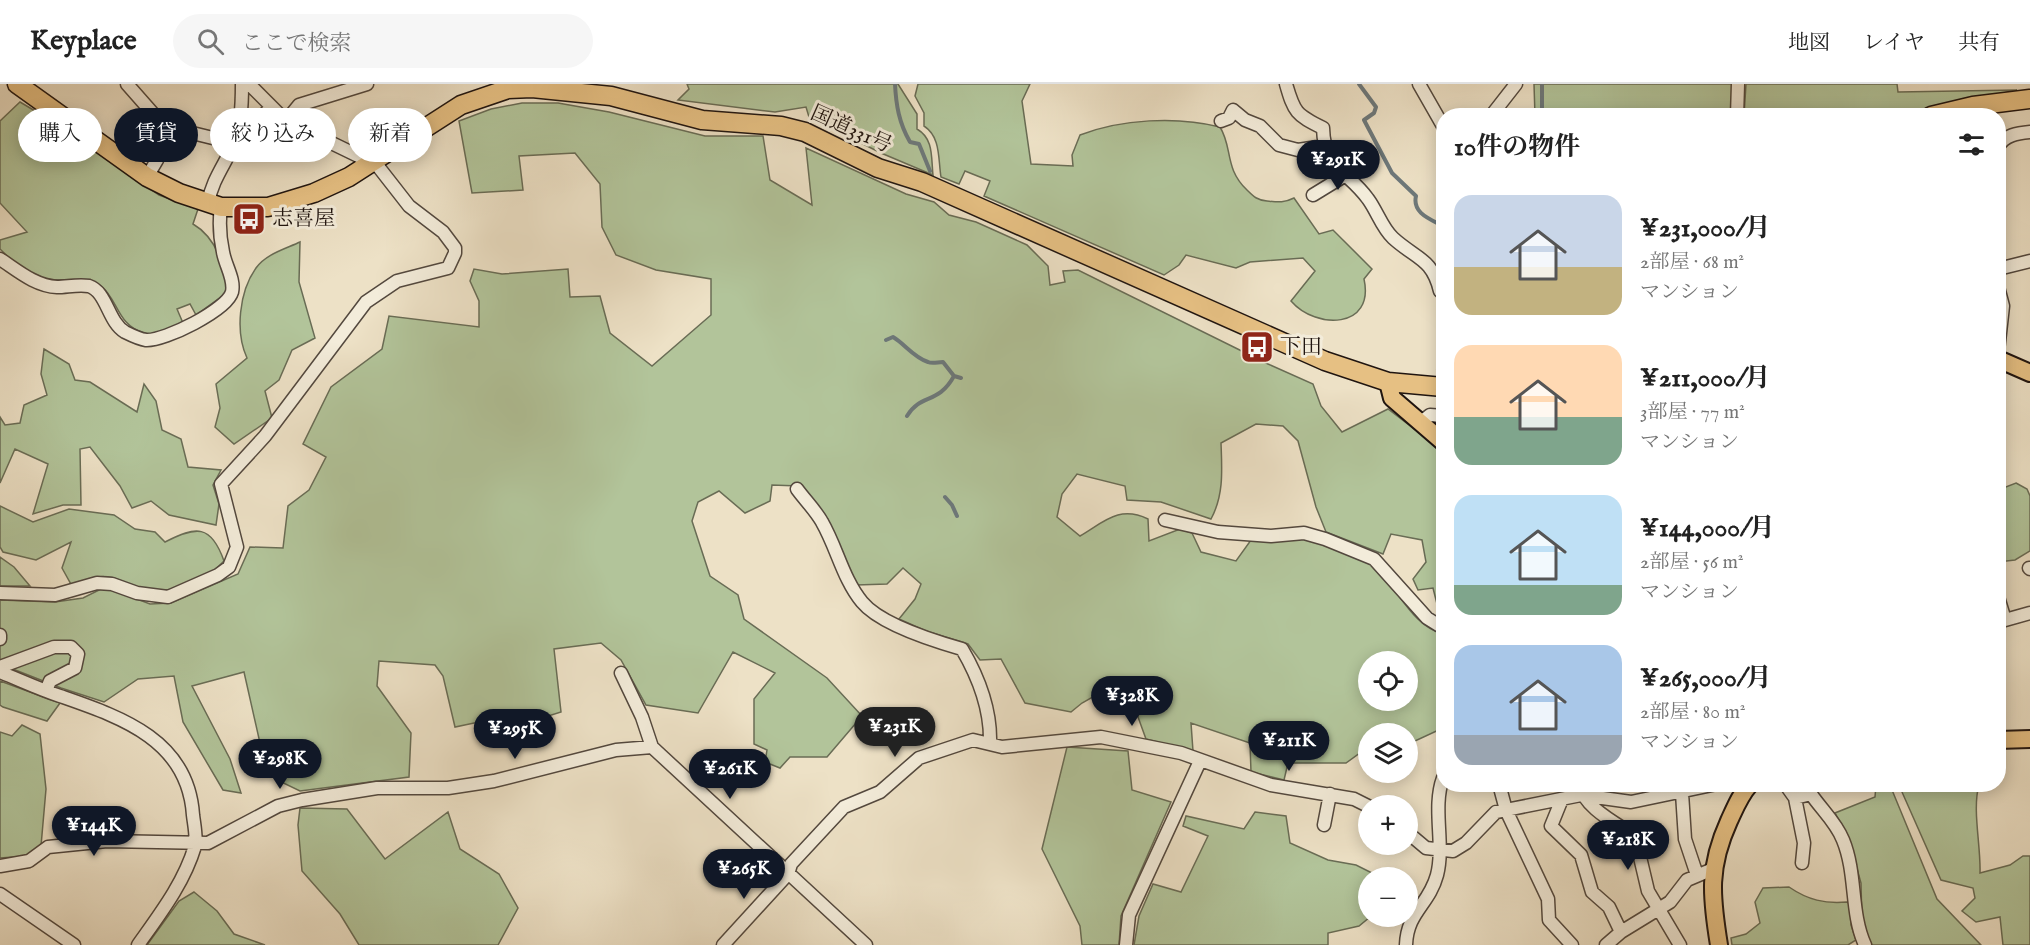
<!DOCTYPE html>
<html lang="ja">
<meta charset="utf-8">
<style>
body{margin:0;font-family:"IM FELL English","Noto Serif JP",serif;background:#f6f6f6;color:#222;height:100vh;display:flex;flex-direction:column;font-size:22px;white-space:nowrap}
*{box-sizing:border-box;margin:0}
p{font-size:20px;color:#767676}
.icon{flex:none;width:33px;height:33px;fill:none;stroke:currentColor;stroke-width:2;stroke-linecap:round;stroke-linejoin:round}
.map{position:relative;flex:1;overflow:hidden}
.sheet{position:absolute;left:1436px;top:24px;width:570px;height:684px;display:flex;flex-direction:column;background:#fff;border-radius:24px;box-shadow:0 3px 15px #0003}
.sheet>*{flex:none}
.top-card{position:absolute;left:18px;top:24px;width:570px;height:54px;display:flex;gap:12px}
.fabs{position:absolute;left:1358px;top:567px;display:grid;gap:12px}
.fabs a{display:grid;place-items:center;width:60px;height:60px;border-radius:50%;background:#fff;box-shadow:0 3px 15px #0003;font-size:30px}
.price{position:absolute;translate:-50% -51px;padding:0 14px;border-radius:21px;background:#111827;color:#fff;font-size:20px;line-height:39px;filter:drop-shadow(0 2px 3px #0008)}
.price::after{content:'';position:absolute;left:50%;top:36px;width:18px;height:14px;margin-left:-9px;background:inherit;clip-path:polygon(0 0,100% 0,50% 100%)}
.price.current{background:#222;color:#fff}
ul{padding:0;list-style:none}
li{display:flex;align-items:center;gap:18px;height:150px;padding:0 18px}
li span{display:grid;place-items:center;flex:none;width:168px;height:120px;border-radius:18px;color:#555}
li>.icon{margin-inline-start:auto}
span .icon{width:72px;height:72px;fill:#fffc;stroke-width:1}
li b{font-size:26px}
h2{display:flex;justify-content:space-between;align-items:center;height:72px;padding:0 18px;font-size:26px}
.chip{padding:0 21px;border-radius:27px;background:#fff;box-shadow:0 3px 15px #0003;font-size:21px;line-height:54px}
.chip.current{background:#111827;color:#fff}
header{display:flex;align-items:center;gap:36px;box-sizing:border-box;height:84px;padding:0 30px;background:#fff;border-bottom:2px solid #e0e0e0}
header strong{font-size:28px}
nav{display:flex;gap:33px;margin-inline-start:auto;font-size:21px}
.search{width:420px;height:54px;background:#f6f6f6;display:flex;align-items:center;gap:15px;box-sizing:border-box;padding:0 21px;border-radius:33px;color:#767676;font-size:22px}
.map>svg:first-child{display:block}
</style>
<header>
<strong>Keyplace</strong>
<div class="search"><svg class="icon" aria-label="search" viewBox="0 0 24 24"><circle cx="10" cy="10" r="6"/><path d="M15 15l6 6"/></svg>ここで検索</div>
<nav><a>地図</a><a>レイヤ</a><a>共有</a></nav>
</header>
<div class="map">
<svg width="2030" height="861" viewBox="0 0 2030 861">
<rect width="100%" height="100%" fill="#ede1c6"/>
<filter id="stains"><feTurbulence type="fractalNoise" baseFrequency=".00333" numOctaves="4"/><feColorMatrix values="0 0 0 0 .2 0 0 0 0 .09 0 0 0 0 .02 0 0 0 .5 -.17"/></filter>
<radialGradient id="worn" r=".72"><stop offset=".6" stop-color="#630" stop-opacity="0"/><stop offset="1" stop-color="#630" stop-opacity=".3"/></radialGradient>
<path fill="#b2c49a" stroke="#696c55" stroke-width="1.5" fill-rule="evenodd" d="M687 0H898L917 30V45C934 55 931 73 933 91L881 69 809 33 806 23 775 28 678 16 689 5Z
M918 0H1030L1022 17 1031 80 1073 82 1072 71 1080 51C1121 35 1177 32 1220 43 1233 64 1224 84 1247 106 1254 113 1257 116 1267 117 1278 118 1284 119 1294 114L1319 150 1333 146 1372 185 1364 195C1375 245 1316 246 1291 217L1315 187 1303 174 1250 178 1236 184 1186 171 1179 181 1164 191 984 112 990 97 965 87 959 100 941 93C938 75 941 53 924 42V29L915 12Z
M1534 0H1734L1733 31 1535 32Z
M1746 0H1897L1898 8 2017 6 1905 31 1744 32Z
M20 18 67 46 159 111 198 125 193 140C214 152 231 187 225 210L196 231 190 220 177 225 183 239C172 244 156 253 144 249 117 241 118 215 101 202 86 191 63 198 46 195 30 193 11 176 0 165V156L27 148 0 119V37Z
M522 19H558L609 28 705 52H763L770 96 812 121 806 64 906 110 934 118 949 131 976 138 1027 161 1048 182 1050 201 1065 198 1063 187 1078 186 1268 280 1313 300 1321 322 1342 348 1388 325 1443 367V519L1437 520 1433 504 1418 506 1413 495 1426 478 1422 456 1391 450 1383 470 1326 448 1316 423 1298 357 1283 342 1256 340 1221 359C1222 386 1224 411 1211 435L1161 418 1127 416 1125 402 1077 390 1062 410 1057 433 1080 452C1104 438 1119 421 1148 435L1149 457 1180 445 1192 449 1201 468 1236 477 1251 456C1269 458 1285 455 1302 455 1317 455 1358 472 1371 481 1397 499 1409 541 1443 550V644L1415 657 1407 658V650H1368V663L1346 679H1288L1284 696 1251 688 1250 659 1191 639 1193 667 1146 655 1138 633 1146 597 1126 594 1082 619 1071 628 1025 619 1001 575 980 576 968 560 926 547 899 535 915 515 921 500 903 484 887 500 856 501 799 402 772 401 770 417 745 429 719 407 698 418 692 437 710 492 738 511 744 535 827 594 862 632 827 673H790L780 684 765 678 767 666 754 660V615L775 589 733 568 698 629 646 621 621 576 601 559 554 565 561 628 529 638 530 649 498 657 488 636 455 643 443 592 435 581 379 577 377 602 411 649 409 693 300 707 275 695 262 668 244 588 192 602 230 675 241 709 223 706 183 638 174 592 138 595 104 618 61 604 0 580V516L55 518 83 514 101 505 116 507 150 520 171 519 238 490 250 463 283 464 288 422 309 406 326 373 303 360 331 303 382 265 389 232 479 243V217L470 197 474 185 502 190 568 185 570 213 600 212 610 249 652 282 711 231V195L656 186 616 171 602 143 600 100 575 69 519 72 523 106 472 109 459 37 491 25ZM1368 578H1407V616H1368Z
M300 158 299 198 315 254 292 266 279 296 265 307 272 334 234 360 215 343 220 324 216 300 247 274C235 248 239 208 256 184 266 170 285 165 300 158Z
M44 265 69 280 75 296 90 298 137 328 144 300 156 317 162 346 181 355 188 383 221 386 213 401 219 420 216 441 169 431 151 417 132 424 120 402 90 363 80 365 81 421H63L33 430 48 380 15 365 0 399V333L5 341 20 339 24 321 47 311 41 290Z
M2016 399 2027 405 2030 412V467L2015 476 1998 478V406Z
M0 422 33 438 69 425 114 431 135 445 155 448 165 458C196 442 211 440 224 477 203 501 170 511 139 504 126 500 112 490 98 493 90 494 80 499 72 502L62 484 71 458 36 476 3 468 0 463Z
M0 473 14 483 30 502H0Z
M0 597 60 619 47 637 3 623 0 621Z
M22 641 40 650 46 705 41 762 27 772 0 774V648L12 652Z
M1067 663 1128 667 1132 706 1171 718 1121 832 1119 861H1082L1080 842 1042 765Z
M1876 701H1893L1892 706 1937 815 1981 861H1872L1862 841 1861 799 1848 752 1835 729 1875 713Z
M1904 701H1979C1972 725 1981 762 1980 789L2010 781 2023 772H2030V861H2003L2000 833 1976 838 1962 827 1975 814 1973 804 1941 796 1902 708Z
M300 724 347 725 385 775 448 728 460 765 499 790 518 824 498 861H359L340 830 302 787 298 741Z
M1255 728 1286 732 1290 759 1328 776 1356 781 1380 793 1368 794 1370 833 1359 842 1328 849V861H1134L1139 832 1153 800 1181 808 1208 752 1183 742 1186 732 1244 745Z
M1789 803C1808 816 1825 820 1847 818L1852 822 1851 841 1856 856 1848 861H1732L1731 854 1746 850 1760 839 1755 818 1763 804Z
M194 808 217 827 234 850 265 861H147L179 817Z"/>
<g fill="none" stroke-linecap="round" stroke-linejoin="round">
<path stroke="#6d787a" stroke-width="4" d="M895 0C896 21 899 39 910 58L919 60 930 87
M1359 0 1376 23 1374 29 1364 36 1392 89 1416 112C1412 129 1430 135 1443 142
M1542 32V0
M886 256 893 253C905 260 913 273 928 278 932 280 938 278 943 278L954 292
M1438 285 1443 276
M907 332C921 309 938 321 954 292L961 294
M945 413 952 421 957 432"/>
<defs>
<path id="minor" d="M127 0 164 42 157 76 147 93
M1286 0C1294 28 1296 31 1323 44 1324 85 1348 87 1368 115 1377 127 1382 144 1393 154 1416 175 1432 174 1440 207L1443 208
M1419 0 1443 42
M1491 32 1516 0
M1737 32 1738 0
M286 37 299 21 367 0
M1221 37 1229 34 1233 26 1245 36 1260 42 1279 61 1298 66 1324 62
M164 42 233 59 271 24
M1998 63C2004 51 2018 49 2030 48
M1313 111 1344 92
M208 119C212 97 223 83 232 64 241 43 242 23 242 0
M0 175C17 186 35 202 57 203 67 203 78 200 89 202 107 208 108 238 125 248 131 251 139 255 146 256 165 257 227 226 232 208 235 195 225 181 223 168 220 154 219 137 221 123
M1998 185 2030 177
M1998 203 2003 222 1998 267
M1421 338 1430 331 1443 332
M797 405C805 416 816 427 822 438 837 464 843 495 862 518 880 540 934 557 962 565 979 594 991 625 990 659
M1165 436 1218 448 1271 452 1304 449 1325 455 1374 475 1427 534 1443 544
M2029 484 2030 485
M0 509 55 511 97 499 112 500 137 509 168 513 218 491 229 483 237 463 221 400 265 352 366 218 397 197 448 184 455 169V164L443 148 409 122 377 81 286 37 249 0
M1998 513 2005 536
M1998 538 2030 529
M0 551V555
M0 583 54 563H71L78 570 75 584 50 597 46 607
M0 588C20 596 39 605 60 612 120 633 188 655 193 731 194 740 197 753 195 762 184 799 160 830 138 861
M621 589 642 633 652 663 866 861
M1499 700 1506 726 1548 815 1549 836 1572 861
M1579 700C1584 724 1616 739 1635 752L1648 807 1680 861
M1785 700 1795 714 1811 710C1821 725 1836 738 1843 756 1857 790 1850 828 1865 861
M1682 709 1685 755 1697 791
M1795 714 1804 759 1802 779
M1562 715 1551 742 1581 771 1592 808 1609 823 1621 848
M1324 741 1330 710
M1407 748 1426 764 1453 767 1466 759 1496 728 1581 711 1631 718 1717 700
M0 782 29 777 48 763 107 757 208 759 278 722 302 716 377 704H448L494 697 616 666 652 663
M0 810 74 861
M723 861 788 790 791 780 844 723 880 708 919 674 973 656 1002 663 1101 653 1181 669 1271 701 1354 715 1368 722
M1126 861 1129 831 1200 677
M1406 861C1407 828 1429 821 1437 791 1445 760 1432 724 1443 694
M1606 861 1621 848 1670 818 1687 796 1713 785"/>
<path id="major" d="M1998 275 2030 289
M1388 298 1392 314 1443 358
M1998 656 2030 655
M1719 861C1711 812 1708 783 1729 737 1735 724 1740 711 1750 700"/>
<path id="highway" d="M17 0 147 93 179 109 221 123H268L314 109 349 93 461 21 508 5 532 4 611 12 702 36 781 42 805 48 878 84 922 98 1325 277 1388 298 1443 303
M1931 32 1973 22 2030 15"/>
</defs>
<use href="#minor" stroke="#53483e" stroke-width="15"/>
<use href="#major" stroke="#201510" stroke-width="20"/>
<use href="#highway" stroke="#201510" stroke-width="21"/>
<use href="#minor" stroke="#f3ecda" stroke-width="12"/>
<use href="#major" stroke="#e6c083" stroke-width="16"/>
<use href="#highway" stroke="#e6c083" stroke-width="18"/>
</g>
<defs>
<symbol id="bus-square" viewBox="-11 -11 22 22"><rect x="-9" y="-9" width="18" height="18" rx="4" fill="#8f2418" stroke="#f3ecda"/><path d="M-5-6H5V4H4V6H2V4H-2V6H-4V4H-5ZM-3.5-4V0h7V-4ZM-3.5 1.2v1.5H-2V1.2ZM2 1.2v1.5H3.5V1.2Z" fill="#fff"/></symbol>
</defs>
<g fill-rule="evenodd">
<use href="#bus-square" x="230" y="116" width="38" height="38"/>
<use href="#bus-square" x="1238" y="244" width="38" height="38"/>
</g>
<g text-anchor="middle" dominant-baseline="central" stroke-width="6" stroke-linejoin="round" paint-order="stroke">
<g font-size="21" fill="#201510" stroke="#f3ecda">
<text transform="translate(851 46) rotate(24)">国道331号</text>
</g>
<g font-size="21" fill="#201510" stroke="#f3ecda" text-anchor="start">
<text x="272" y="135">志喜屋</text>
<text x="1280" y="263">下田</text>
</g>
</g>
<rect width="100%" height="100%" filter="url(#stains)"/>
<rect width="100%" height="100%" fill="url(#worn)"/>
</svg>
<div class="fabs">
<a><svg class="icon" aria-label="locate" viewBox="0 0 24 24"><circle cx="12" cy="12" r="6"/><path d="M12 2v4M12 18v4M2 12h4M18 12h4"/></svg></a>
<a><svg class="icon" aria-label="layers" viewBox="0 0 24 24"><path d="M12 4l9 5-9 5-9-5zM3 14l9 5 9-5"/></svg></a>
<a>+</a>
<a>−</a>
</div>
<b class="price" style="left:1338px;top:107px">¥291K</b>
<b class="price" style="left:1132px;top:643px">¥328K</b>
<b class="price current" style="left:895px;top:674px">¥231K</b>
<b class="price" style="left:515px;top:676px">¥295K</b>
<b class="price" style="left:1289px;top:688px">¥211K</b>
<b class="price" style="left:280px;top:706px">¥298K</b>
<b class="price" style="left:730px;top:716px">¥261K</b>
<b class="price" style="left:94px;top:773px">¥144K</b>
<b class="price" style="left:1628px;top:787px">¥218K</b>
<b class="price" style="left:744px;top:816px">¥265K</b>
<div class="top-card">
<a class="chip">購入</a>
<a class="chip current">賃貸</a>
<a class="chip">絞り込み</a>
<a class="chip">新着</a>
</div>
<section class="sheet">
<h2>10件の物件<svg class="icon" aria-label="filters" viewBox="0 0 24 24"><path d="M4 7h16M4 17h16"/><circle cx="9" cy="7" r="2"/><circle cx="15" cy="17" r="2"/></svg></h2>
<ul>
<li><span style="background:linear-gradient(#c9d6e8 60%,#c2b280 0)"><svg class="icon" aria-label="home" viewBox="0 0 24 24"><path d="M3 11l9-7 9 7M6 9v11h12V9"/></svg></span><div><b>¥231,000/月</b><p>2部屋 · 68 m²</p><p>マンション</p></div></li>
<li><span style="background:linear-gradient(#ffd9b3 60%,#7fa58c 0)"><svg class="icon" aria-label="home" viewBox="0 0 24 24"><path d="M3 11l9-7 9 7M6 9v11h12V9"/></svg></span><div><b>¥211,000/月</b><p>3部屋 · 77 m²</p><p>マンション</p></div></li>
<li><span style="background:linear-gradient(#bfe0f5 75%,#7fa58c 0)"><svg class="icon" aria-label="home" viewBox="0 0 24 24"><path d="M3 11l9-7 9 7M6 9v11h12V9"/></svg></span><div><b>¥144,000/月</b><p>2部屋 · 56 m²</p><p>マンション</p></div></li>
<li><span style="background:linear-gradient(#a9c7e8 75%,#9aa5b1 0)"><svg class="icon" aria-label="home" viewBox="0 0 24 24"><path d="M3 11l9-7 9 7M6 9v11h12V9"/></svg></span><div><b>¥265,000/月</b><p>2部屋 · 80 m²</p><p>マンション</p></div></li>
</ul>
</section>
</div>
